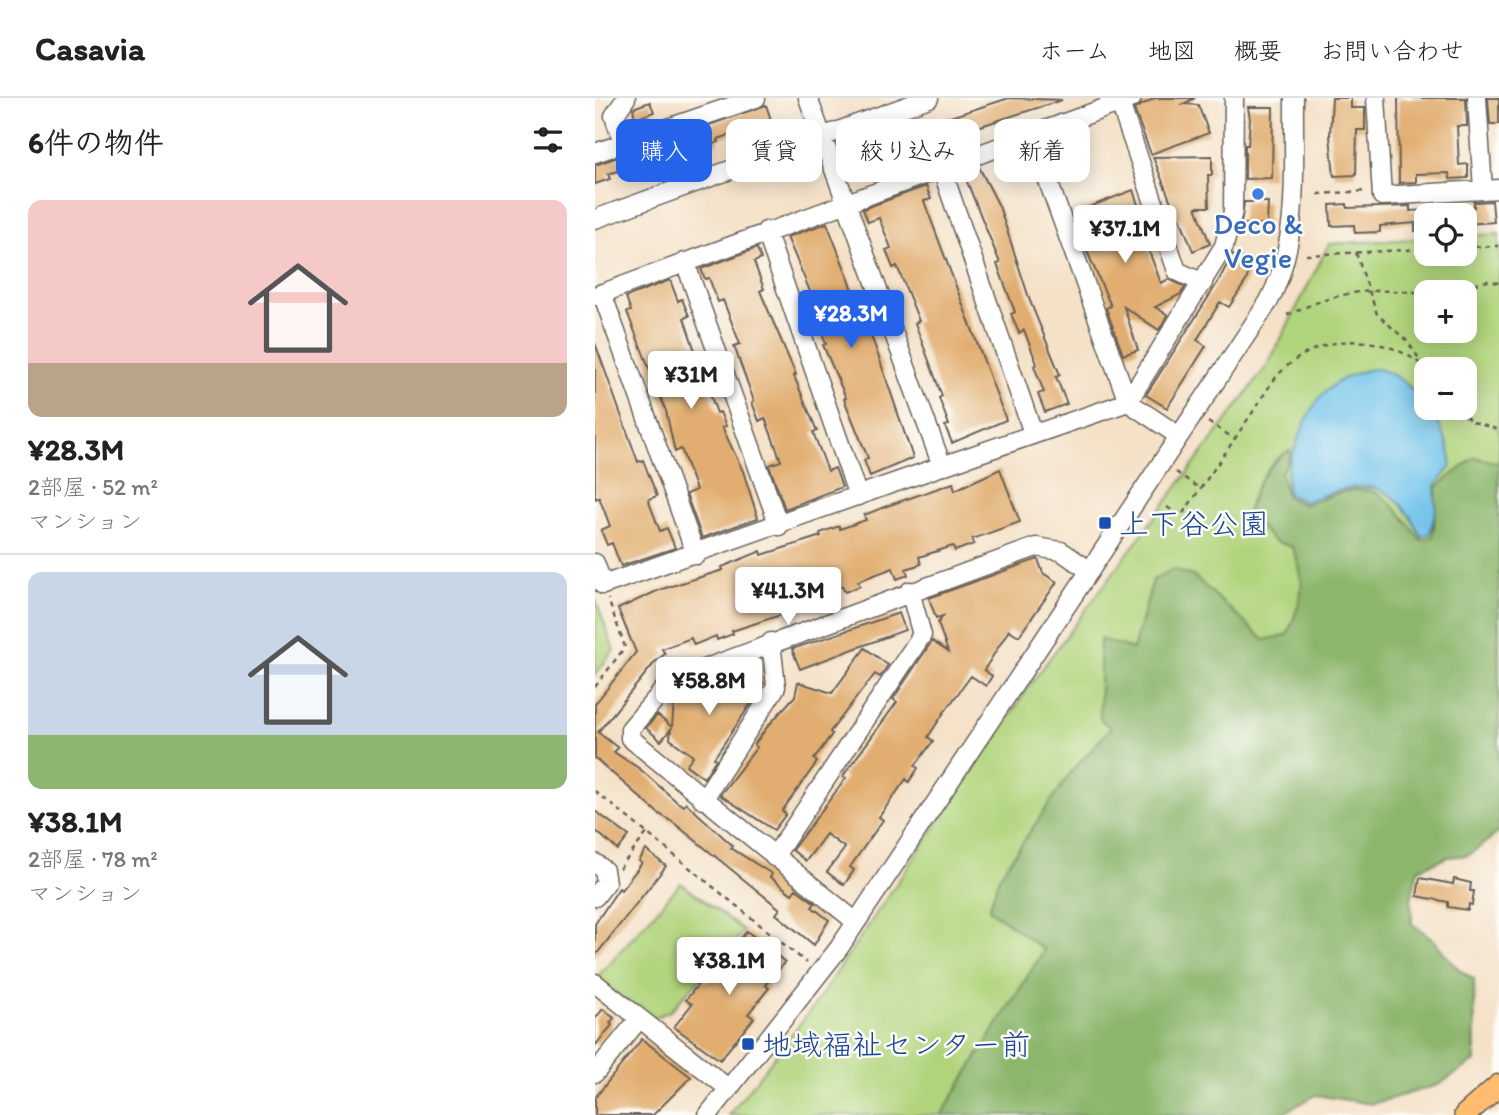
<!DOCTYPE html>
<html lang="ja">
<meta charset="utf-8">
<style>
body{margin:0;font-family:Itim,"Klee One",sans-serif;background:#f2f2f2;color:#222;height:100vh;display:flex;flex-direction:column;font-size:26px;white-space:nowrap}
*{box-sizing:border-box;margin:0}
p{font-size:23px;color:#767676}
.icon{flex:none;width:38px;height:38px;fill:none;stroke:currentColor;stroke-width:2;stroke-linecap:round;stroke-linejoin:round}
.map{position:relative;flex:1;overflow:hidden}
.panel{display:flex;flex-direction:column;background:#fff;width:595px}
.panel>*{flex:none}
.top-card{position:absolute;left:21px;top:21px;width:665px;height:63px;display:flex;gap:14px}
.fabs{position:absolute;left:819px;top:105px;display:grid;gap:14px}
.fabs a{display:grid;place-items:center;width:63px;height:63px;border-radius:14px;background:#fff;box-shadow:0 4px 18px #0003;font-size:35px}
.price{position:absolute;translate:-50% -60px;padding:0 16px;border-radius:7px;background:#fff;color:#222;font-size:23px;line-height:46px;filter:drop-shadow(0 2px 4px #0008)}
.price::after{content:'';position:absolute;left:50%;top:42px;width:21px;height:16px;margin-left:-10px;background:inherit;clip-path:polygon(0 0,100% 0,50% 100%)}
.price.on{background:#2563eb;color:#fff}
ul{padding:0;list-style:none}
li{display:grid;align-content:center;gap:14px;height:371px;padding:0 28px}
li+li{border-top:2px solid #e0e0e0}
li span{display:grid;place-items:center;height:217px;border-radius:14px;color:#555}
li>.icon{margin-inline-start:auto}
span .icon{width:126px;height:126px;fill:#fffc;stroke-width:1}
li b{font-size:30px}
h2{display:flex;justify-content:space-between;align-items:center;height:84px;padding:0 28px;font-size:30px}
.chip{padding:0 24px;border-radius:14px;background:#fff;box-shadow:0 4px 18px #0003;font-size:24px;line-height:63px}
.chip.on{background:#2563eb;color:#fff}
header{display:flex;align-items:center;gap:42px;box-sizing:border-box;height:98px;padding:0 35px;background:#fff;border-bottom:2px solid #e0e0e0}
header strong{font-size:33px}
nav{display:flex;gap:38px;margin-inline-start:auto;font-size:24px}
main{display:flex;flex:1;min-height:0}
.map>svg:first-child{display:block}
</style>
<header>
<strong>Casavia</strong>
<nav><a>ホーム</a><a>地図</a><a>概要</a><a>お問い合わせ</a></nav>
</header>
<main>
<section class="panel">
<h2>6件の物件<svg class="icon" aria-label="filters" viewBox="0 0 24 24"><path d="M4 7h16M4 17h16"/><circle cx="9" cy="7" r="2"/><circle cx="15" cy="17" r="2"/></svg></h2>
<ul>
<li><span style="background:linear-gradient(#f6c9c9 75%,#b9a48a 0)"><svg class="icon" aria-label="home" viewBox="0 0 24 24"><path d="M3 11l9-7 9 7M6 9v11h12V9"/></svg></span><div><b>¥28.3M</b><p>2部屋 · 52 m²</p><p>マンション</p></div></li>
<li><span style="background:linear-gradient(#c9d6e8 75%,#8fb573 0)"><svg class="icon" aria-label="home" viewBox="0 0 24 24"><path d="M3 11l9-7 9 7M6 9v11h12V9"/></svg></span><div><b>¥38.1M</b><p>2部屋 · 78 m²</p><p>マンション</p></div></li>
</ul>
</section>
<div class="map">
<svg width="904" height="1017" viewBox="0 0 904 1017">
<rect width="100%" height="100%" fill="#fdfcf7"/>
<filter id="ink" filterUnits="userSpaceOnUse"><feTurbulence type="fractalNoise" baseFrequency=".0143" numOctaves="2"/><feDisplacementMap in="SourceGraphic" scale="14" xChannelSelector="R" yChannelSelector="G"/><feConvolveMatrix kernelMatrix="1 2 1 2 8 2 1 2 1" color-interpolation-filters="sRGB"/></filter>
<filter id="wash" filterUnits="userSpaceOnUse"><feTurbulence type="fractalNoise" baseFrequency=".00686" numOctaves="4" result="noise"/><feDisplacementMap in="SourceGraphic" scale="28" xChannelSelector="R" yChannelSelector="G"/><feGaussianBlur stdDeviation="1.57" result="paint"/><feColorMatrix in="noise" values="0 0 0 0 0 0 0 0 0 0 0 0 0 0 0 0 0 1.4 0 .05"/><feComposite in="paint" operator="in"/></filter>
<g filter="url(#wash)">
<rect width="100%" height="100%" fill="#f4e1c7"/>
<path fill="#b0d47c" stroke="#66784c" stroke-width="2" fill-rule="evenodd" d="M904 136V387L862 450 457 855 352 1017H134L221 905 440 580 672 268 734 146 831 140V156H870V138ZM831 194H870V233H831ZM831 271H870V310H831Z
M0 500 19 552 0 577Z
M86 785 149 833 75 913 56 921 1 880Z"/>
<path fill="#8cb66c" stroke="#546944" stroke-width="2" d="M695 352 696 357 686 375 692 399 709 407C777 381 783 385 826 442L838 439 842 389 880 359 904 365V734L874 757 853 759 823 771 816 802 817 826C825 832 838 839 843 847 854 861 862 873 879 881L880 963 843 987 777 1006 721 997 685 1017H346L449 852 394 811 404 779 476 674 516 630 505 621V541L538 551 558 482 578 471 600 479 669 542 692 537C707 503 713 483 697 449L679 443 652 417C657 393 672 364 695 352Z"/>
<path fill="#6fc2eb" stroke="#466f84" stroke-width="2" d="M777 271C811 269 858 335 856 368L840 388 841 411 835 436 826 438C795 376 767 383 709 404L693 396C690 373 694 365 702 344 717 304 732 280 777 271Z"/>
<g id="blocks">
<path fill="#e1ad6f" fill-rule="evenodd" d="M414 0 467 2 367 34 369 39 356 43 354 35 327 45 329 50 258 74 252 57 274 49 273 46Z
M560 0H600L588 6 603 7 614 35 556 56 539 11Z
M737 0H756V10H770V32H762L761 77 739 78 735 38Z
M803 0H871L872 28H862L864 67 873 66V80L855 81 854 75 821 76V84L804 85Z
M893 0H904V26H895Z
M55 4 59 14 40 21 38 10Z
M171 7 176 22 123 41 124 44 101 52 103 58 52 73 50 65 13 76 15 81 0 86V67Z
M653 9H678L677 80 650 81V47H653L655 21Z
M617 58V77H613L614 109H601L615 146 598 153 585 120 577 123 572 109 577 107 558 59Z
M384 69 404 108 435 203 465 277 461 279 472 306 450 314 443 296 449 294 439 268 442 266 429 232 424 235 416 216 420 214 402 166 405 165 368 74Z
M331 88 336 101 329 103 411 322 357 345 350 328 354 327 344 300 347 298 320 225 324 223 302 168 298 170 291 152 296 150 284 120 273 124 268 111Z
M538 92 551 130 546 132 566 185 574 181 590 189 586 196 560 209 573 217 564 232 529 209 543 252 528 257 511 210 516 208 484 135 489 134 481 114ZM519 118 530 145 509 153 499 126Z
M897 103 899 124 870 126V110L879 109V104Z
M649 104H673L672 127 646 126Z
M752 106V110L815 108V113L831 112V132L820 133V125L785 128V134L760 135 759 127 736 128 735 107Z
M232 125 281 251 318 360 275 378 269 362 273 360 249 301 251 300 228 247 231 246 218 213 223 212 192 139Z
M162 150 166 161 159 164 169 191 165 193 201 277 199 278 222 333 218 334 233 373 240 370 247 389 190 411 174 367 186 363 170 320 164 323 157 304 159 303 139 248 145 246 128 202 123 204 114 180 110 181 106 171Z
M637 157 657 164 651 183 634 209 625 204 602 242 611 248 572 310 551 297 623 184Z
M75 182 83 203 87 201 94 218 89 220 107 274 122 315 125 314 131 328 127 329 148 373 163 420 107 440 91 396 101 392 86 351 80 354 71 313 32 214 36 213 31 199Z
M0 245 43 364 48 362 62 398 54 401 55 407 65 433 72 430 80 450 26 468 17 445 12 447 6 432 15 428 4 399 0 401Z
M405 371 425 424 377 441 379 446 360 453 358 448 324 459 326 466 311 471 313 477 302 481 298 470 263 483 265 488 250 494 247 488 209 502 187 511 189 516 137 533 138 536 122 542 121 538 99 547 96 540 67 551 70 556 60 564 3 634 23 650 19 654 45 671 82 704 89 708 91 705 138 748 136 750 177 776 175 779 197 796 201 791 220 805 217 809 234 822 219 847 181 816 185 811 79 725 63 715 0 660V606L41 554 23 511 64 492 128 472 127 469 166 453 167 457 226 438 225 435 244 428 245 431 271 422 269 417 292 408 358 385 360 392Z
M443 461 448 475 462 484 424 538 414 532 389 572 397 578 391 588 376 578 348 616 333 639 338 643 320 668 323 670 314 684 311 681 284 719 288 722 255 769 259 772 249 787 232 774 250 750 231 736 211 763 197 752 251 680 248 678 302 604 298 601 337 543 353 554 343 525 348 518 341 520 334 500Z
M304 515 310 532 205 571 197 551Z
M270 550 293 567 285 579 280 576 265 595 235 634 237 636 219 661 222 664 187 713 191 716 179 732 125 697 162 649 159 647 173 628 200 598 203 584 237 595Z
M160 566 168 586 144 595 157 604 119 660 121 661 109 680 91 667 98 658 75 641 76 631 66 643 51 630 62 617 77 629 79 603 86 604 87 596 113 597 108 584Z
M0 713 34 738 23 752 0 732Z
M51 752 71 768 0 858V826L24 790 26 792 47 765 44 763Z
M825 780 858 786 859 781 876 785 875 793H879L877 807 874 806 873 812 853 809V804L822 798Z
M152 833 190 864 170 887 174 890 153 916 159 920 125 962 79 929 97 906 91 902 107 881 111 884Z
M8 911 19 920 15 925 17 927 0 948V921Z
M47 941 96 979 58 1017H0V1000Z"/>
</g>
</g>
<g filter="url(#ink)">
<use href="#blocks" fill-opacity="0" stroke="#686158" stroke-width="2"/>
<g fill="none" stroke-linecap="round" stroke-linejoin="round">
<defs>
<path id="minor" d="M213 0 347 368 533 304 584 338
M781 0 787 98 904 91
M882 0 888 92
M525 5 582 173 608 185
M436 36 533 304
M28 45 19 18 31 0
M0 55 161 0
M346 69 438 335
M0 121 334 0
M171 133 263 398
M90 164 184 428
M7 195 101 457
M0 198 537 0
M533 304 629 148 638 113 639 0
M0 465 8 487 347 368
M108 702 181 589 176 544
M179 759 327 537 315 493
M0 765 9 772 11 785 0 799
M261 824 35 640V631L76 583 441 449 466 453 495 473
M0 885 134 991
M0 975 44 921
M113 1017 244 850 674 203C706 141 698 69 699 0"/>
<path id="major" d="M870 1017 904 987"/>
</defs>
<use href="#minor" stroke="#686158" stroke-width="21"/>
<use href="#major" stroke="#686158" stroke-width="24"/>
<path stroke="#686158" stroke-width="2.5" stroke-dasharray="5 5" stroke-linecap="butt" d="M723 96 772 93
M870 149 904 148
M761 155 782 216 812 243 828 266
M711 157 831 151
M850 194 892 183 904 185
M692 217C747 192 772 190 831 195
M864 310 875 323 904 332
M613 324 640 341
M581 374 604 390
M572 409 586 418C609 386 631 354 653 321 663 307 672 290 683 277 724 233 788 233 832 271
M0 589 30 549 13 501
M0 693 212 865
M24 771 52 735"/>
<use href="#minor" stroke="#fff" stroke-width="18"/>
<use href="#major" stroke="#febc70" stroke-width="21"/>
</g>
</g>
<circle fill="#3f7fe0" stroke="#fdfcf7" stroke-width="2.5" cx="663" cy="96" r="7"/>
<g fill="#1a4fb4" stroke="#fdfcf7" stroke-width="2.5">
<rect x="503" y="418" width="14" height="14" rx="3.5"/>
<rect x="146" y="939" width="14" height="14" rx="3.5"/>
</g>
<g text-anchor="middle" dominant-baseline="central" stroke-width="5" stroke-linejoin="round" paint-order="stroke">
<g font-size="30" fill="#366cbe" stroke="#fdfcf7">
<text x="663" y="125">Deco &amp;<tspan x="663" dy="34">Vegie</tspan></text>
</g>
<g font-size="30" fill="#164399" stroke="#fdfcf7" text-anchor="start">
<text x="524" y="425">上下谷公園</text>
<text x="167" y="946">地域福祉センター前</text>
</g>
</g>
</svg>
<div class="fabs">
<a><svg class="icon" aria-label="locate" viewBox="0 0 24 24"><circle cx="12" cy="12" r="6"/><path d="M12 2v4M12 18v4M2 12h4M18 12h4"/></svg></a>
<a>+</a>
<a>−</a>
</div>
<b class="price" style="left:530px;top:167px">¥37.1M</b>
<b class="price on" style="left:256px;top:252px">¥28.3M</b>
<b class="price" style="left:96px;top:313px">¥31M</b>
<b class="price" style="left:193px;top:529px">¥41.3M</b>
<b class="price" style="left:114px;top:619px">¥58.8M</b>
<b class="price" style="left:134px;top:899px">¥38.1M</b>
<div class="top-card">
<a class="chip on">購入</a>
<a class="chip">賃貸</a>
<a class="chip">絞り込み</a>
<a class="chip">新着</a>
</div>
</div>
</main>
